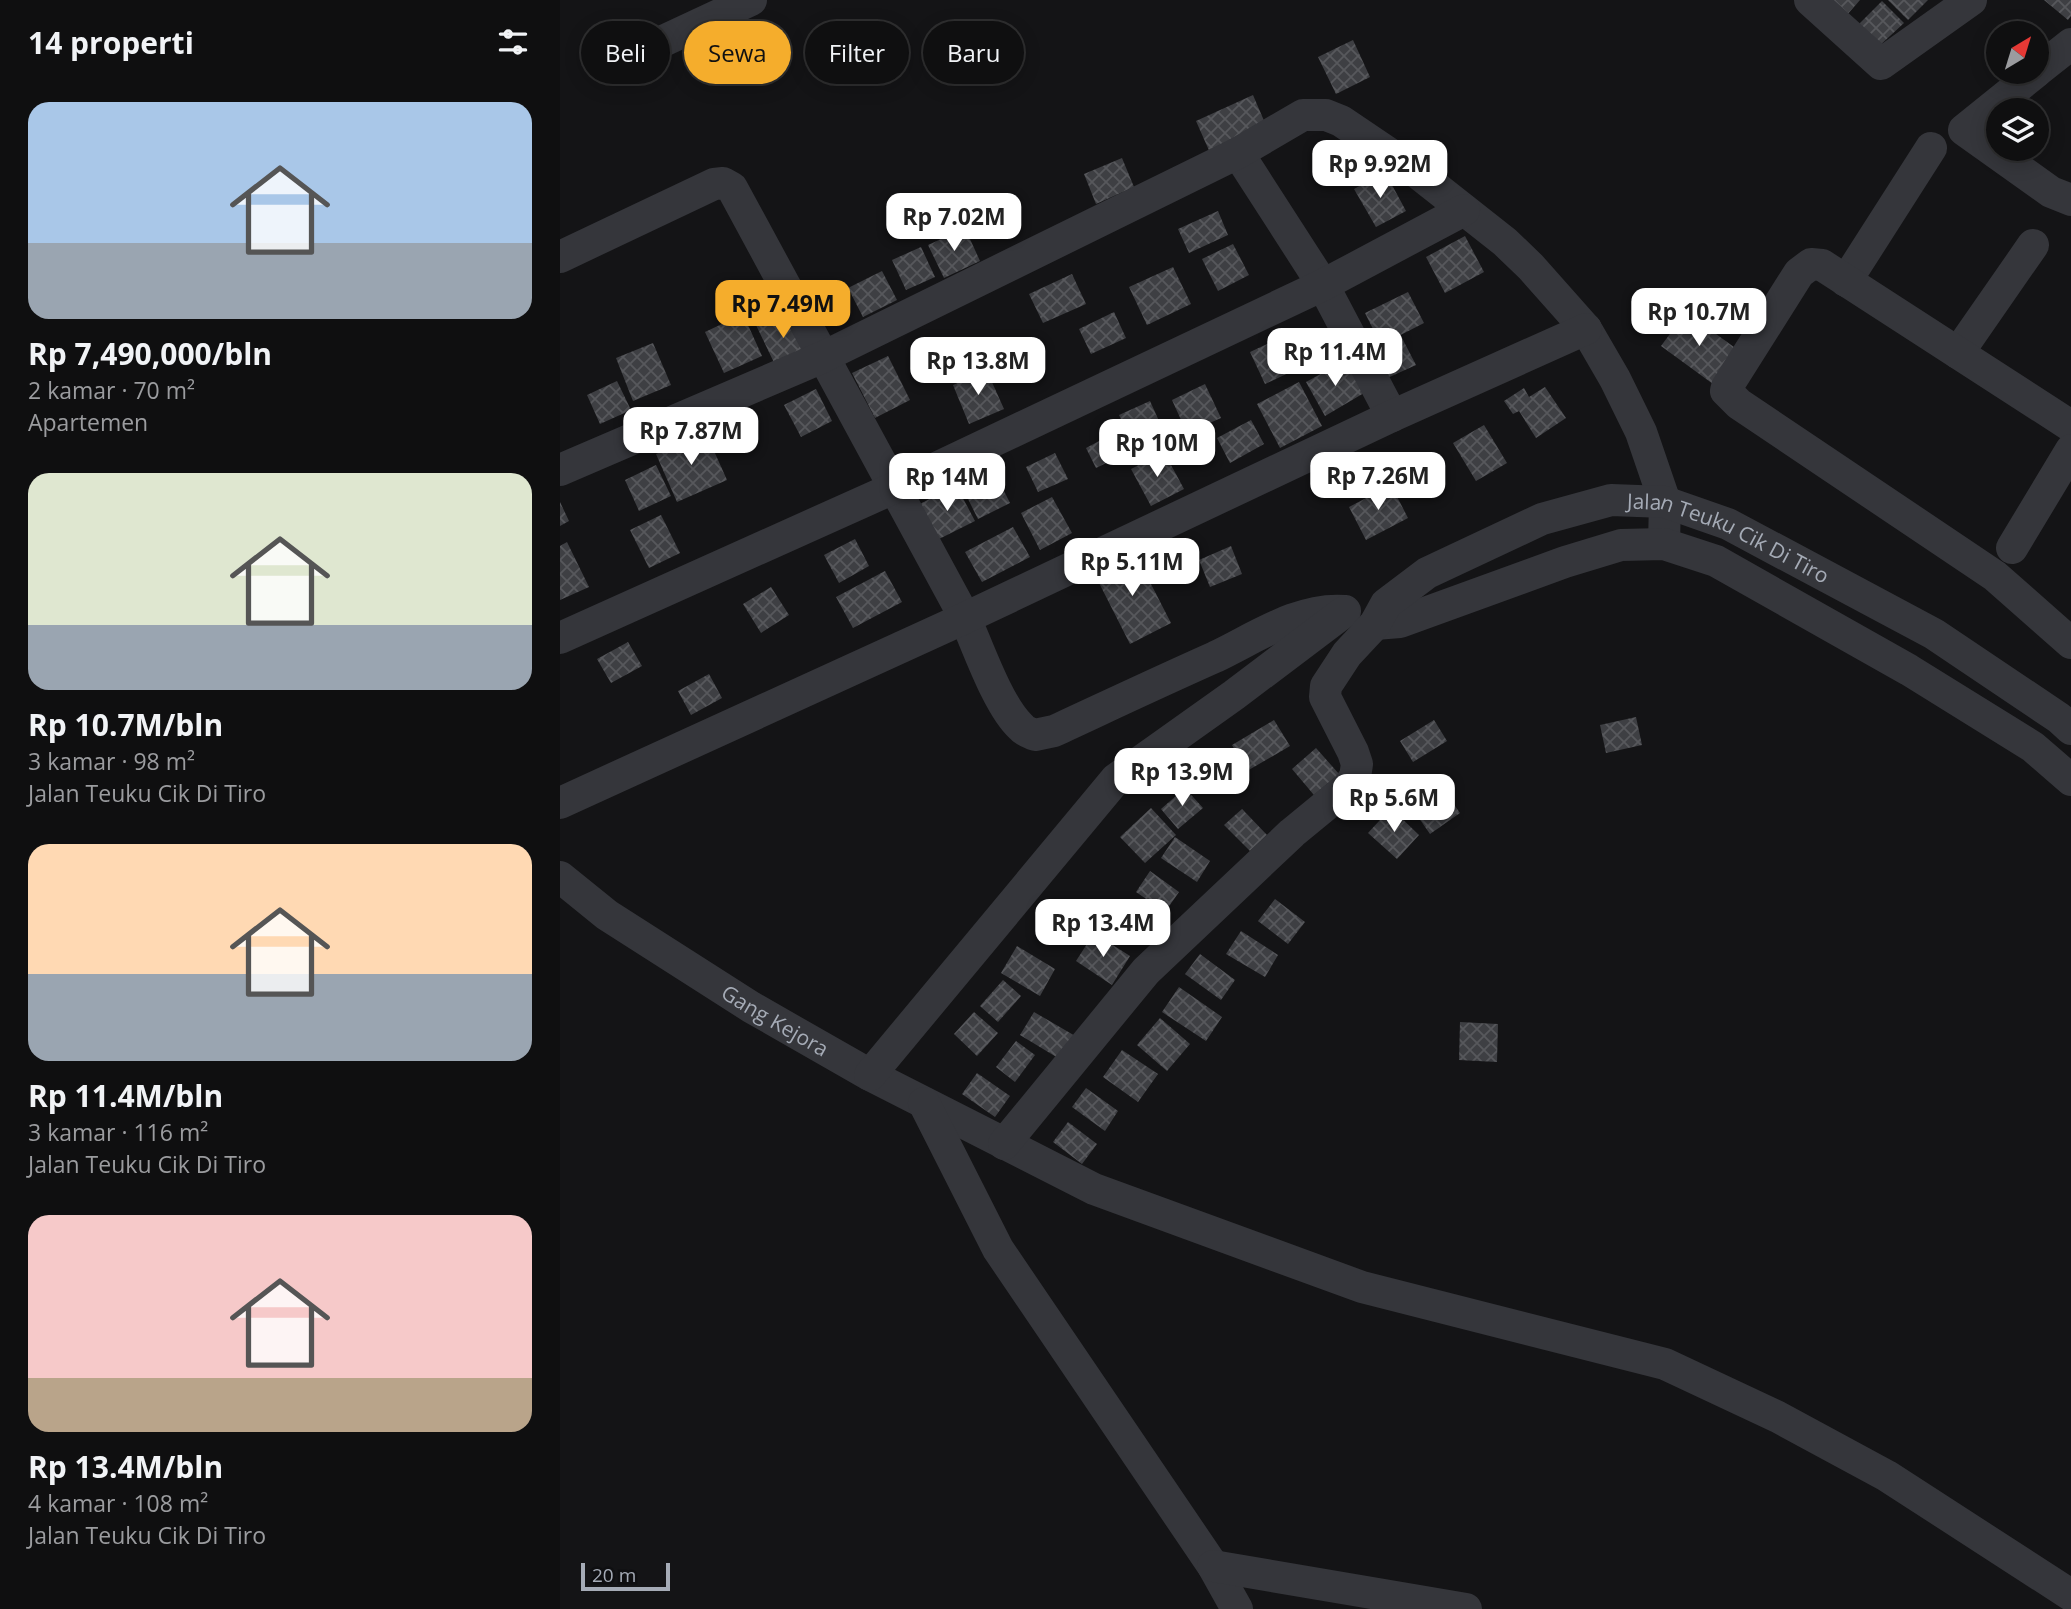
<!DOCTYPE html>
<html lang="id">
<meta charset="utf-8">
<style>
body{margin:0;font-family:"Open Sans",sans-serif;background:#181819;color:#f1f3f6;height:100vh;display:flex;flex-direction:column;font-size:26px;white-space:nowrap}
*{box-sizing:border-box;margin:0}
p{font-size:23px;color:#9b9c9f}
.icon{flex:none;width:38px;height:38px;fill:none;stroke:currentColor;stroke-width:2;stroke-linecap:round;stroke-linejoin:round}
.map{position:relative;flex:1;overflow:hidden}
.side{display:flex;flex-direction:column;background:#0f0f10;width:560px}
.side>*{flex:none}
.hud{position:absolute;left:21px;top:21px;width:665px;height:63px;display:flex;gap:14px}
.needle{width:46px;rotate:38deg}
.tools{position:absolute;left:1426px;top:21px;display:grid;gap:14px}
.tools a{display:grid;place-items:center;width:63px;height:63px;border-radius:50%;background:#0f0f10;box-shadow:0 4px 18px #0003,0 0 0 2px #2f2f30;font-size:35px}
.scale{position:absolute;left:21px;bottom:18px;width:89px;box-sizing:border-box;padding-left:7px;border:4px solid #a5abb6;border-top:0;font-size:19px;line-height:24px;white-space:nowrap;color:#a5abb6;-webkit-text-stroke:5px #0f0f11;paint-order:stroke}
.price{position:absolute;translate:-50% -60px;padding:0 16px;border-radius:14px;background:#fff;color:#222;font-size:23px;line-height:46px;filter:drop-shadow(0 2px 4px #0008)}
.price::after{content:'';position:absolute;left:50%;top:42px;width:21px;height:16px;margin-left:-10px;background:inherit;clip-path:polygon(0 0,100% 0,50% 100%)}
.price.selected{background:#f5ad2c;color:#111}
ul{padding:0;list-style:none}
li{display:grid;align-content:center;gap:14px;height:371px;padding:0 28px}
li span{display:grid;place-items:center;height:217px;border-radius:21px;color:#555}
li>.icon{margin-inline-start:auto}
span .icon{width:126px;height:126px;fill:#fffc;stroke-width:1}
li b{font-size:30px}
h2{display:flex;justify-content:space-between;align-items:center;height:84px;padding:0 28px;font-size:30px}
.tag{padding:0 24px;border-radius:32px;background:#0f0f10;box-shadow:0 4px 18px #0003,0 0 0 2px #2f2f30;font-size:24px;line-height:63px}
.tag.selected{background:#f5ad2c;color:#111}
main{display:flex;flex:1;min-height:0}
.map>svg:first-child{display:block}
</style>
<main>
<section class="side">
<h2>14 properti<svg class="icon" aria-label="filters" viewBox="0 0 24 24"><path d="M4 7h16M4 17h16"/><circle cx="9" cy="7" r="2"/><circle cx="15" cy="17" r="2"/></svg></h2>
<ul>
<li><span style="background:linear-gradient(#a9c7e8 65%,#9aa5b1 0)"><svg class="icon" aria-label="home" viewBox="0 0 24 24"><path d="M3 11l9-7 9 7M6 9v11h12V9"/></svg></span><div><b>Rp 7,490,000/bln</b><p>2 kamar · 70 m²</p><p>Apartemen</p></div></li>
<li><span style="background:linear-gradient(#dfe7d0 70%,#9aa5b1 0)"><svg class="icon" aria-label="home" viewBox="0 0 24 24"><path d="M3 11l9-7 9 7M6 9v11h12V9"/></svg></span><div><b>Rp 10.7M/bln</b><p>3 kamar · 98 m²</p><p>Jalan Teuku Cik Di Tiro</p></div></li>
<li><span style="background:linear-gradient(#ffd9b3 60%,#9aa5b1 0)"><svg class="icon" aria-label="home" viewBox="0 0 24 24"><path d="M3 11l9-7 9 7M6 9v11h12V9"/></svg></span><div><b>Rp 11.4M/bln</b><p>3 kamar · 116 m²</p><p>Jalan Teuku Cik Di Tiro</p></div></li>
<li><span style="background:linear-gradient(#f6c9c9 75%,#b9a48a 0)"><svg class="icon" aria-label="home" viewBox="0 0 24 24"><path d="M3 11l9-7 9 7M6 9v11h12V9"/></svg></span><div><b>Rp 13.4M/bln</b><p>4 kamar · 108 m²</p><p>Jalan Teuku Cik Di Tiro</p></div></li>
</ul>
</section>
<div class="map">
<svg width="1511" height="1609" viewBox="0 0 1511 1609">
<defs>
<pattern id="building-cross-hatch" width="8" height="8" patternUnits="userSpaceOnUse" patternTransform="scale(1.75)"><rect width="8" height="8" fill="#3e3f43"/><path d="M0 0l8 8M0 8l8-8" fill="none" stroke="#57585c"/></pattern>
</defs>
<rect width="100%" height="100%" fill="#141416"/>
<path fill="url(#building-cross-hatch)" d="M1267 0H1300L1286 16Z
M1328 0H1368L1348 20Z
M1484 0H1511V16L1508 20Z
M1322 1 1344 23 1317 48 1296 27Z
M793 40 810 77 776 94 758 57Z
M693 95 708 130 651 155 636 121Z
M562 158 574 187 536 204 524 174Z
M825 172 846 211 816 227 794 189Z
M658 211 668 235 629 253 618 229Z
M405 228 420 261 384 278 368 245Z
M905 236 924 272 885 293 866 257Z
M673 244 689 275 658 291 642 259Z
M361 247 375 277 346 290 332 260Z
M613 267 631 304 587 325 569 287Z
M322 271 337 300 303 317 288 288Z
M512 274 526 304 483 323 469 294Z
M848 292 864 323 821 345 805 313Z
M228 308 251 356 218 371 195 323Z
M554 312 566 338 531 354 519 329Z
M1126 312 1178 350 1153 384 1101 346Z
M183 314 202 356 164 373 145 332Z
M722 337 737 369 705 384 690 352Z
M842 338 856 365 823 380 810 353Z
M93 343 111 385 73 401 56 358Z
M328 356 350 400 315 418 292 373Z
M786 360 804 393 765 416 746 382Z
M427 371 444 409 409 424 393 385Z
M57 381 71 410 40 424 27 395Z
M739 382 762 426 720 448 697 404Z
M645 384 661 418 627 433 612 400Z
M985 387 1006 418 976 438 959 411 953 414 944 401 964 388 969 397Z
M256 389 272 421 241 437 224 405Z
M590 401 604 432 574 446 559 415Z
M691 420 704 444 670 463 657 438Z
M924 425 947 463 916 481 893 443Z
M556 432 567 453 536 468 526 448Z
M146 433 167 480 117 502 96 454Z
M604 452 624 489 591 506 571 469Z
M495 453 508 479 478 492 466 467Z
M96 465 111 496 79 511 65 480Z
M436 475 450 503 418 519 404 491Z
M396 485 415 521 377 540 358 505Z
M831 485 848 518 806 540 789 507Z
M492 497 512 533 480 550 461 513Z
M0 502 9 521 0 526Z
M101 515 120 553 89 568 70 530Z
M453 527 470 557 422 582 405 552Z
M295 539 309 566 279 583 264 555Z
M7 542 29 587 0 600V546Z
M671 546 682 574 650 587 639 560Z
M575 553 611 623 570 644 534 573Z
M325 571 342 602 293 628 276 597Z
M211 587 229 615 201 633 183 604Z
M68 642 82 666 51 683 37 659Z
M149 674 162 698 131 715 118 691Z
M1076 717 1082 745 1046 753 1040 725Z
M714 720 730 746 687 771 672 745Z
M874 720 887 741 853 762 840 741Z
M756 748 779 774 754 795 732 769Z
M877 780 900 813 870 834 847 801Z
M625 788 643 808 618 829 601 809Z
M591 808 616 835 585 863 560 837Z
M831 808 859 835 837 859 808 833Z
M682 809 707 835 690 851 664 825Z
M615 837 650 861 637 882 601 858Z
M590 871 619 892 605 912 576 892Z
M715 899 745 922 728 944 698 921Z
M681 931 718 955 705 977 666 954Z
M534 933 570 956 552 985 516 961Z
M457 946 495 969 480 996 441 973Z
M640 954 675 980 661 1000 625 974Z
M443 980 461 996 438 1022 420 1006Z
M619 987 662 1017 646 1041 602 1012Z
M414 1012 438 1033 417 1056 394 1034Z
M474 1012 517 1037 503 1061 460 1035Z
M600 1018 630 1044 607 1071 577 1045Z
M900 1022 938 1024 937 1062 899 1060Z
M456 1041 475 1055 455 1082 436 1067Z
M562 1050 598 1074 578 1102 543 1077Z
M417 1073 450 1096 435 1117 402 1094Z
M526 1088 558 1111 545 1131 512 1107Z
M508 1122 537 1144 522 1164 493 1142Z"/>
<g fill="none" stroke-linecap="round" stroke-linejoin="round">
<g stroke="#35363b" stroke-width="32">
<path d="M1250 0 1321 64 1411 0"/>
<path d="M56 63 191 0"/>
<path d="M1477 71 1511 44"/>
<path d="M1476 72 1404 130 1491 192 1511 200"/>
<path d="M678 153 763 285 832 416"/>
<path d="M0 257 154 184 163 183 172 188 405 618C418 647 438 706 461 727 464 731 470 733 475 735L494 731C548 706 601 681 655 657 695 638 739 607 785 611"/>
<path d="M1286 281 1371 148"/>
<path d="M1398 353 1473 245"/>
<path d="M1511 426 1262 265 1251 264 1239 273 1167 387 1166 391 1179 404 1435 576 1511 643"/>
<path d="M0 470 263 357 678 153 743 115H766L781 121 855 171 945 242 971 267 1026 329 1055 379 1081 432 1105 502 1104 544"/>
<path d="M1452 548 1511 450"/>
<path d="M815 624 840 622 1005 562 1061 545 1104 544 1156 561 1349 670 1473 747 1511 780"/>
<path d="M0 638 336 487 763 285 904 210"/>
<path d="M0 803 405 618 832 416 1026 329"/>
<path id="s1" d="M0 877 47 915 191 1007 310 1075 534 1189 802 1287 1105 1364 1218 1417 1327 1476 1511 1595"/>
<path d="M310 1075 556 779 674 695 784 612"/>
<path d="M364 1103 438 1249 653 1566 677 1609"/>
<path id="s2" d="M444 1144 586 971 732 833 788 787 795 777 797 764 793 752 765 697 766 686 787 654 815 624 826 604 867 573 982 519 1051 500 1105 502 1168 524 1374 634 1499 718 1511 729"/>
<path d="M653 1566 906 1609"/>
</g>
</g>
<g text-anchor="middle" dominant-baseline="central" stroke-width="5" stroke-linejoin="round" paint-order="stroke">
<g font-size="21" fill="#a5abb6" stroke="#0f0f11">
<text stroke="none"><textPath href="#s2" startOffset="1085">Jalan Teuku Cik Di Tiro</textPath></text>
<text stroke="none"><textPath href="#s1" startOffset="259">Gang Kejora</textPath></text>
</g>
</g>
</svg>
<div class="tools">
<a><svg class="needle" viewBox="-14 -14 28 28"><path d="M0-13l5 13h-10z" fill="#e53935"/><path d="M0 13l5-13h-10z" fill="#9b9c9f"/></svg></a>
<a><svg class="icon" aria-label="layers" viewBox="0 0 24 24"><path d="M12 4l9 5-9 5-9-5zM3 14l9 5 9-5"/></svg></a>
</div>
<div class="scale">20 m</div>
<b class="price" style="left:820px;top:200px">Rp 9.92M</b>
<b class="price" style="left:394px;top:253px">Rp 7.02M</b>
<b class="price selected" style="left:223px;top:340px">Rp 7.49M</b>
<b class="price" style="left:1139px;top:348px">Rp 10.7M</b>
<b class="price" style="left:775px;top:388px">Rp 11.4M</b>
<b class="price" style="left:418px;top:397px">Rp 13.8M</b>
<b class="price" style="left:131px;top:467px">Rp 7.87M</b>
<b class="price" style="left:597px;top:479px">Rp 10M</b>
<b class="price" style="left:818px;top:512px">Rp 7.26M</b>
<b class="price" style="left:387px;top:513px">Rp 14M</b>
<b class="price" style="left:572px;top:598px">Rp 5.11M</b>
<b class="price" style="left:622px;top:808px">Rp 13.9M</b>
<b class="price" style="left:834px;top:834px">Rp 5.6M</b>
<b class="price" style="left:543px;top:959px">Rp 13.4M</b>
<div class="hud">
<a class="tag">Beli</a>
<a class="tag selected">Sewa</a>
<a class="tag">Filter</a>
<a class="tag">Baru</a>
</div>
</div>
</main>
